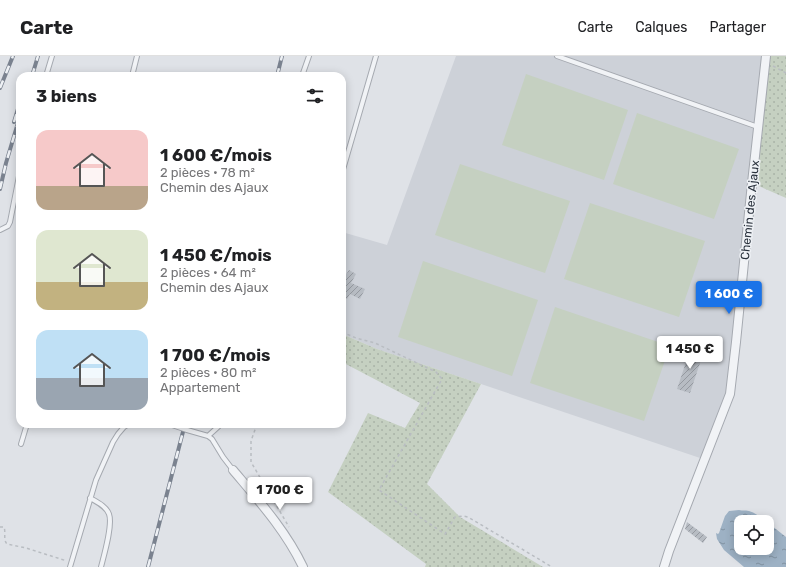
<!DOCTYPE html>
<html lang="fr">
<meta charset="utf-8">
<style>
body{margin:0;font-family:Rubik,sans-serif;background:#f2f2f2;color:#202124;height:100vh;display:flex;flex-direction:column;font-size:15px;white-space:nowrap}
*{box-sizing:border-box;margin:0}
p{font-size:13px;color:#757577}
.icon{flex:none;width:22px;height:22px;fill:none;stroke:currentColor;stroke-width:2;stroke-linecap:round;stroke-linejoin:round}
.map{position:relative;flex:1;overflow:hidden}
.side{position:absolute;left:16px;top:16px;width:330px;height:356px;display:flex;flex-direction:column;background:#fff;border-radius:12px;box-shadow:0 2px 10px #0003}
.side>*{flex:none}
.buttons{position:absolute;left:734px;top:459px;display:grid;gap:8px}
.buttons a{display:grid;place-items:center;width:40px;height:40px;border-radius:8px;background:#fff;box-shadow:0 2px 10px #0003;font-size:20px}
.price{position:absolute;translate:-50% -34px;padding:0 9px;border-radius:4px;background:#fff;color:#222;font-size:13px;line-height:26px;filter:drop-shadow(0 1px 2px #0008)}
.price::after{content:'';position:absolute;left:50%;top:24px;width:12px;height:9px;margin-left:-6px;background:inherit;clip-path:polygon(0 0,100% 0,50% 100%)}
.price.on{background:#1a73e8;color:#fff}
ul{padding:0;list-style:none}
li{display:flex;align-items:center;gap:12px;height:100px;padding:0 20px}
li span{display:grid;place-items:center;flex:none;width:112px;height:80px;border-radius:12px;color:#555}
li>.icon{margin-inline-start:auto}
span .icon{width:48px;height:48px;fill:#fffc;stroke-width:1}
li b{font-size:17px}
h2{display:flex;justify-content:space-between;align-items:center;height:48px;padding:0 20px;font-size:17px}
header{display:flex;align-items:center;gap:24px;box-sizing:border-box;height:56px;padding:0 20px;background:#fff;border-bottom:1px solid #e0e0e0}
header strong{font-size:19px}
nav{display:flex;gap:22px;margin-inline-start:auto;font-size:14px}
.map>svg:first-child{display:block}
</style>
<header>
<strong>Carte</strong>
<nav><a>Carte</a><a>Calques</a><a>Partager</a></nav>
</header>
<div class="map">
<svg width="786" height="511" viewBox="0 0 786 511">
<defs>
<pattern id="park-dots" width="8" height="8" patternUnits="userSpaceOnUse"><rect width="8" height="8" fill="#c5d0c1"/><path d="M2 2h.1M6 6h.1" fill="none" stroke="#a9b3a7" stroke-width="1.8" stroke-linecap="round"/></pattern>
<pattern id="water-ripples" width="26" height="14" patternUnits="userSpaceOnUse"><rect width="26" height="14" fill="#9db1c4"/><path d="M2 4q2-2 4 0t4 0M15 11q2-2 4 0t4 0" fill="none" stroke="#8091a0"/></pattern>
<pattern id="building-hatch" width="6" height="6" patternUnits="userSpaceOnUse"><rect width="6" height="6" fill="#b7bcc3"/><path d="M-1 1l2-2M0 6l6-6M5 7l2-2" fill="none" stroke="#9599a0"/></pattern>
</defs>
<rect width="100%" height="100%" fill="#dfe2e7"/>
<path fill="#cdd1d8" d="M456 0H766L730 326 706 404 377 293 342 278V176L387 189Z"/>
<path fill="#c5d0c1" d="M526 18 628 54 604 124 502 89Z
M637 57 739 93 714 163 613 128Z
M460 108 570 145 545 217 435 179Z
M590 147 705 185 679 261 564 223Z
M423 205 538 244 512 320 398 281Z
M555 251 670 290 644 365 530 327Z"/>
<path fill="url(#park-dots)" d="M766 0H786V142L752 127Z
M342 278 377 293 481 328 427 428 460 461 543 511H425L426 508 328 436 368 357 405 372 420 347 342 306Z"/>
<path fill="url(#water-ripples)" d="M739 454C743 455 745 454 749 455 756 457 761 462 767 466H741V492H767V466L786 481V511H744L724 494 717 483 716 477 718 478 719 477 725 460 729 455Z"/>
<path fill="url(#building-hatch)" d="M349 214 356 218 351 227 365 233 360 243 350 238 347 243 342 240V225Z
M691 291 704 295 690 337 677 333Z
M687 466 707 481 703 487 685 473Z"/>
<g fill="none" stroke-linecap="round" stroke-linejoin="round">
<defs>
<path id="lane" d="M557 0 758 71
M46 20 52 0
M132 20 137 0
M302 20 309 0
M342 117 376 0
M0 174 8 170 10 166 20 115
M166 368 172 369
M187 374 208 380 219 370 220 368
M208 380 212 383 223 401 233 414
M21 388 27 368
M90 442C97 446 106 450 109 458 113 469 104 499 101 511
M70 511 96 424 113 386 118 378 124 371 129 368"/>
<path id="street" d="M233 414C259 445 286 475 303 511
M664 511 669 495 730 338 736 286 752 127 766 0"/>
</defs>
<use href="#lane" stroke="#a5a9b0" stroke-width="6"/>
<use href="#street" stroke="#a5a9b0" stroke-width="10"/>
<path stroke="#b9bdc2" stroke-width="1.5" stroke-dasharray="3 3" stroke-linecap="butt" d="M773 10 786 17
M342 276 356 282 375 287 436 316 442 323 379 434 445 478 455 461 463 460 468 461 552 511
M257 368 251 385V406L289 471
M0 471H4C6 476 3 484 7 488L26 492 67 505"/>
<use href="#lane" stroke="#f1f3f6" stroke-width="4"/>
<use href="#street" stroke="#f1f3f6" stroke-width="8"/>
<defs>
<path id="rail" d="M32 20 38 0
M277 20 282 0
M0 32 13 0
M14 66 20 46
M0 133 6 107 20 60
M148 511 185 368"/>
</defs>
<use href="#rail" stroke="#7a828f" stroke-width="4"/>
<use href="#rail" stroke="#eef1f5" stroke-width="2.5" stroke-dasharray="8" stroke-linecap="butt"/>
<defs>
<path id="lane-bridge" d="M172 369 187 374"/>
</defs>
<use href="#lane-bridge" stroke="#a5a9b0" stroke-width="6" stroke-linecap="butt"/>
<use href="#lane-bridge" stroke="#f1f3f6" stroke-width="4"/>
</g>
<g text-anchor="middle" dominant-baseline="central" stroke-width="3" stroke-linejoin="round" paint-order="stroke">
<g font-size="12" fill="#29313c" stroke="#eef1f5">
<text transform="translate(750 154) rotate(-84)">Chemin des Ajaux</text>
</g>
</g>
</svg>
<div class="buttons">
<a><svg class="icon" aria-label="locate" viewBox="0 0 24 24"><circle cx="12" cy="12" r="6"/><path d="M12 2v4M12 18v4M2 12h4M18 12h4"/></svg></a>
</div>
<b class="price on" style="left:729px;top:259px">1 600 €</b>
<b class="price" style="left:690px;top:314px">1 450 €</b>
<b class="price" style="left:280px;top:455px">1 700 €</b>
<section class="side">
<h2>3 biens<svg class="icon" aria-label="filters" viewBox="0 0 24 24"><path d="M4 7h16M4 17h16"/><circle cx="9" cy="7" r="2"/><circle cx="15" cy="17" r="2"/></svg></h2>
<ul>
<li><span style="background:linear-gradient(#f6c9c9 70%,#b9a48a 0)"><svg class="icon" aria-label="home" viewBox="0 0 24 24"><path d="M3 11l9-7 9 7M6 9v11h12V9"/></svg></span><div><b>1 600 €/mois</b><p>2 pièces · 78 m²</p><p>Chemin des Ajaux</p></div></li>
<li><span style="background:linear-gradient(#dfe7d0 65%,#c2b280 0)"><svg class="icon" aria-label="home" viewBox="0 0 24 24"><path d="M3 11l9-7 9 7M6 9v11h12V9"/></svg></span><div><b>1 450 €/mois</b><p>2 pièces · 64 m²</p><p>Chemin des Ajaux</p></div></li>
<li><span style="background:linear-gradient(#bfe0f5 60%,#9aa5b1 0)"><svg class="icon" aria-label="home" viewBox="0 0 24 24"><path d="M3 11l9-7 9 7M6 9v11h12V9"/></svg></span><div><b>1 700 €/mois</b><p>2 pièces · 80 m²</p><p>Appartement</p></div></li>
</ul>
</section>
</div>
